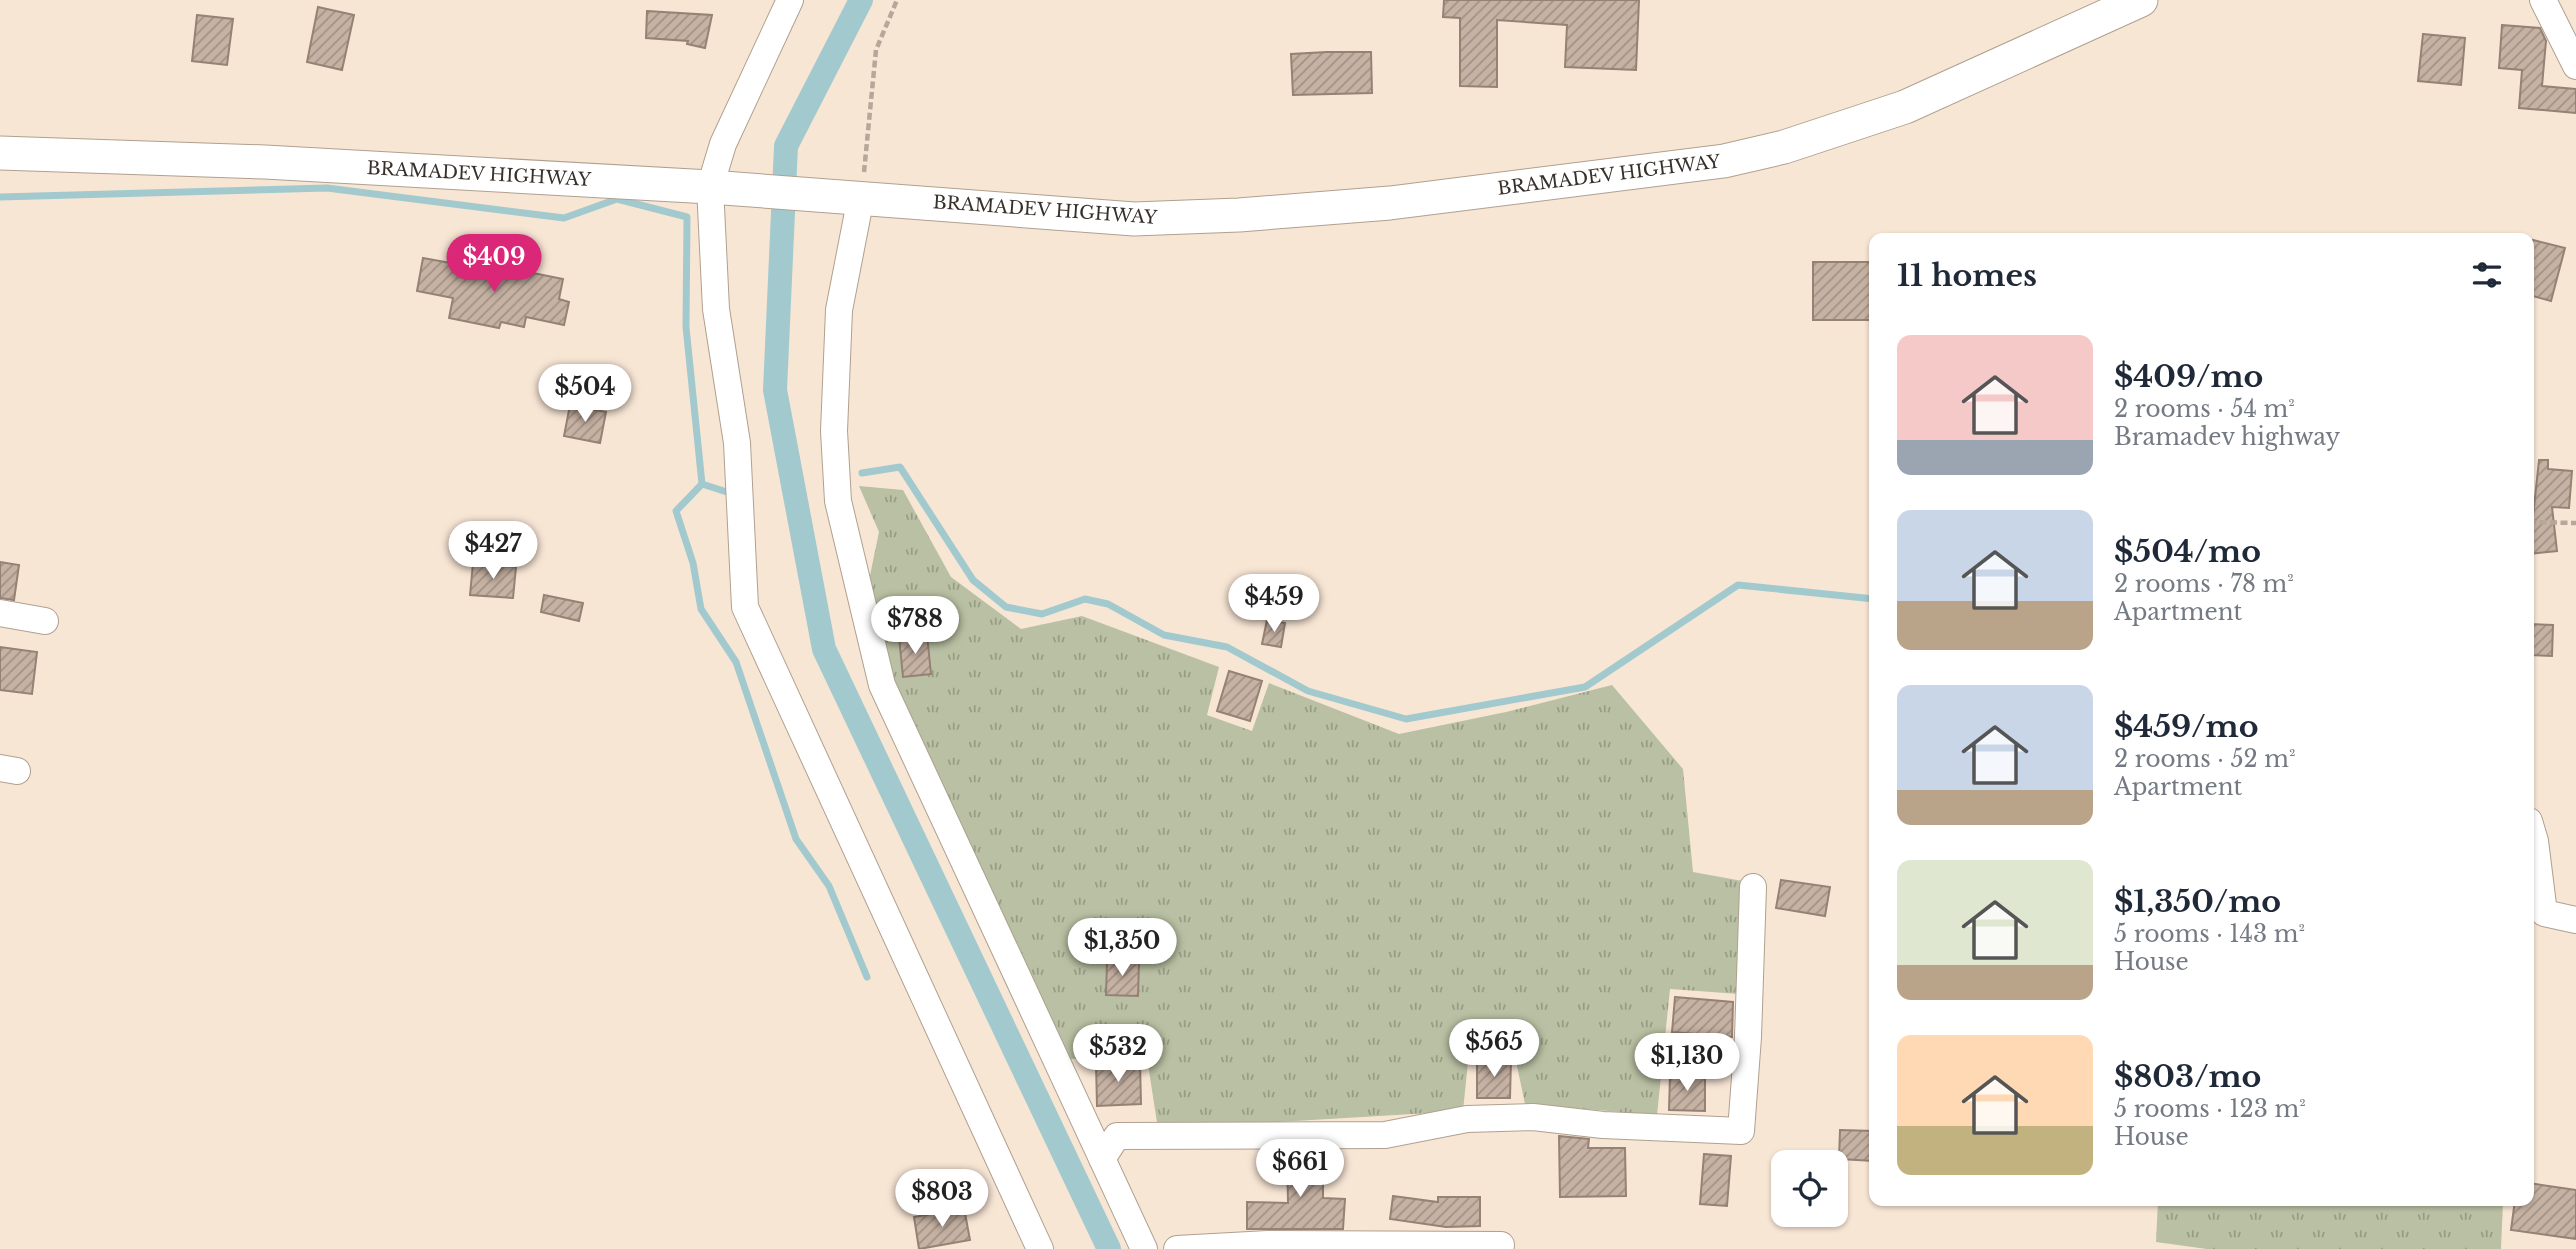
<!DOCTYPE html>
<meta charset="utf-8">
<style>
body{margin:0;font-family:"Libre Baskerville",serif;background:#f2f2f3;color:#1f2937;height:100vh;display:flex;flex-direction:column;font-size:26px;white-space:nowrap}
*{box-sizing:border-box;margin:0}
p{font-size:23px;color:#747a83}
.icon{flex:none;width:38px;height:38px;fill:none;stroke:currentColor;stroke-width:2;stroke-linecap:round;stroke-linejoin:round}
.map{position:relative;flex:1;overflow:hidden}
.sheet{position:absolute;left:1869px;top:233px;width:665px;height:973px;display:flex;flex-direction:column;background:#fff;border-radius:14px;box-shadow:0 2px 5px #0004}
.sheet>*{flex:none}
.controls{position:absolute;left:1771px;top:1150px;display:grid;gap:14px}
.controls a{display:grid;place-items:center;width:77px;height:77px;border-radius:14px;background:#fff;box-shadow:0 2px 5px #0004;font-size:35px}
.price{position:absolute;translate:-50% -60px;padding:0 16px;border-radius:24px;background:#fff;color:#222;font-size:23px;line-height:46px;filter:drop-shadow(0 2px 4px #0008)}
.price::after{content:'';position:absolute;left:50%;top:42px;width:21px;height:16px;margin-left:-10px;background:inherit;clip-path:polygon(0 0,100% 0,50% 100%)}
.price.active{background:#db2777;color:#fff}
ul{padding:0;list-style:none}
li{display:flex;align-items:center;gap:21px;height:175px;padding:0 28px}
li span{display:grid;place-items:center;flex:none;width:196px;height:140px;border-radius:14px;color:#555}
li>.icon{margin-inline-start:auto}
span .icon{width:84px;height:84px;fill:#fffc;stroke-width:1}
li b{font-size:30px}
h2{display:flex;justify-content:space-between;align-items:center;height:84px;padding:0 28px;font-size:30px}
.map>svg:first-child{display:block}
</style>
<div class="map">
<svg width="2576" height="1249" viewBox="0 0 2576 1249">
<defs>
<pattern id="grass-tufts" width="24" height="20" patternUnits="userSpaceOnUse" patternTransform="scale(1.75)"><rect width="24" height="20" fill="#b9c0a3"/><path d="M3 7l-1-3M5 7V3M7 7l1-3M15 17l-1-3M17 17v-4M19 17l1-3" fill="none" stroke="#979d85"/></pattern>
<pattern id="building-hatch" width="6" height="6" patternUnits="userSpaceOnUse" patternTransform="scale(1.75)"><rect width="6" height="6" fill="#c6b2a3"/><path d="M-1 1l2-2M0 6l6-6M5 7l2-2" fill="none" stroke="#a29185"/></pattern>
</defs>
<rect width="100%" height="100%" fill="#f8e6d5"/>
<path fill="url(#grass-tufts)" d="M859 486 903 490 951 577 1021 629 1082 616 1219 667 1207 715 1252 731 1269 683 1399 734 1506 712 1612 685 1683 769 1693 872 1748 882 1739 994 1670 989 1657 1115 1525 1104 1514 1052H1469L1463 1111 1158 1129 1147 1058 1065 1059 892 680 867 590 879 532Z
M2158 1201H2503L2501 1249H2207L2156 1242Z"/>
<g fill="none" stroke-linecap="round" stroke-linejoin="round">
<path stroke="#a2cace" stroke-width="7" d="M0 197 327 188 564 218 617 199 687 217 686 327 702 484
M862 473 900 467 973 580 1006 607 1042 614 1085 599 1108 604 1164 635 1227 647 1308 691 1406 719 1585 687 1738 585 1874 599
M730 493 702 484 676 511 693 563 701 609 736 662 796 839 829 886 867 977"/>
<path stroke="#a2cace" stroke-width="24" d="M861 0 786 146 775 390 824 649 1109 1249"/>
</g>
<path fill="url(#building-hatch)" stroke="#958274" stroke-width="2" d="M1444 0H1639L1636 70 1565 67 1567 25 1497 20V87L1460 86V18L1443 17Z
M318 7 354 15 342 70 307 62Z
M647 11 712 15 705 48 687 44 688 41 646 38Z
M197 15 233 19 227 65 192 61Z
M2502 25 2540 28 2546 41 2542 86 2576 89V113L2519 108 2522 70 2499 68Z
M2423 34 2465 38 2461 85 2418 81Z
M1327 52H1371L1372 93 1293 95 1291 54Z
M2533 240 2565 248 2551 301 2529 295V255Z
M423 258 517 275 518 270 563 279 559 299 569 302 564 325 526 317 524 327 501 322 499 328 449 318 453 298 417 291Z
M1813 262H1874V320H1813Z
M570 405 606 412 600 443 564 436Z
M2539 460H2548V469L2572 471 2569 508 2552 507 2557 551 2529 554Z
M0 562 19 565 14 600 0 598Z
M473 563 516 567 513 598 470 595Z
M544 595 583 603 579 621 541 612Z
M1267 620 1285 623 1281 647 1262 644Z
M2529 624 2553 625 2552 656 2529 655Z
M927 635 931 674 903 677 899 637Z
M0 647 37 652 32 694 0 690Z
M1229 671 1262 681 1250 721 1217 711Z
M1781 880 1830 887 1825 916 1776 908Z
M1107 961 1139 962 1138 996 1106 995Z
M1675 997 1733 1002 1732 1037 1672 1032Z
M1477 1060H1511L1510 1098H1477Z
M1140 1062 1141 1104 1097 1106 1096 1064Z
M1670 1075 1705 1076V1111L1669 1110Z
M1840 1130 1874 1131V1161L1839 1159Z
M1559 1136 1589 1139 1588 1148H1625L1626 1196 1560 1197Z
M1287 1151H1323V1198L1345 1199 1343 1229H1247V1202L1288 1203Z
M1704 1154 1731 1156 1727 1206 1700 1204Z
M2529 1183 2576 1190V1239L2511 1230 2515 1200H2529Z
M1393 1196 1438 1202V1197H1480V1226L1446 1227 1390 1219Z
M964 1208 970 1240 919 1249 914 1217Z"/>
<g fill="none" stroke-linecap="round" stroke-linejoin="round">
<defs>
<path id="minor" d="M790 0 723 144 710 187 716 309 737 443 745 607 1040 1249
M2543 0 2576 66
M861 197 839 310 834 431 838 501 882 685 1144 1249
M0 613 45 621
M0 768 17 771
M2529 821 2535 841 2544 913 2576 920
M1102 1159 1117 1136 1385 1135 1467 1119 1533 1117 1603 1125 1741 1131 1748 1037 1753 887
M1177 1249 1268 1244 1501 1245"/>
<path id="tertiary" d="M0 153 265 162 710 187 1134 219 1239 215 1390 203 1724 161 1784 147 1905 107 2141 0"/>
</defs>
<use href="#minor" stroke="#b0a08f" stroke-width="28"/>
<use href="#tertiary" stroke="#b0a08f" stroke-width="35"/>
<path stroke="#b5a79a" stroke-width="4.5" stroke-dasharray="7 3.5" stroke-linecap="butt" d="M864 172 876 50 897 0
M2529 522 2576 523"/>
<use href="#minor" stroke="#fff" stroke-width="26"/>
<use href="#tertiary" stroke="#fff" stroke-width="33"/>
</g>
<g text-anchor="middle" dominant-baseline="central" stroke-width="7" stroke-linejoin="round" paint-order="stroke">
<g font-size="18" fill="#38312b" stroke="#fff">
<text transform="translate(479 174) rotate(3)">BRAMADEV HIGHWAY</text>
<text transform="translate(1609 175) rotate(-7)">BRAMADEV HIGHWAY</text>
<text transform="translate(1045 210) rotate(4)">BRAMADEV HIGHWAY</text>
</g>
</g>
</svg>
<div class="controls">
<a><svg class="icon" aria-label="locate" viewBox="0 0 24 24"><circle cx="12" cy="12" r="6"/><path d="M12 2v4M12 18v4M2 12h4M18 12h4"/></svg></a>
</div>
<b class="price active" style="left:494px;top:294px">$409</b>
<b class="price" style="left:585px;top:424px">$504</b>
<b class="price" style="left:493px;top:581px">$427</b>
<b class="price" style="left:1274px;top:634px">$459</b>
<b class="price" style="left:915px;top:656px">$788</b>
<b class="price" style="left:1122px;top:978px">$1,350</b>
<b class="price" style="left:1494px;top:1079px">$565</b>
<b class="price" style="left:1118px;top:1084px">$532</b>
<b class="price" style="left:1687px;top:1093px">$1,130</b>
<b class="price" style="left:1300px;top:1199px">$661</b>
<b class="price" style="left:942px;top:1229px">$803</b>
<section class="sheet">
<h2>11 homes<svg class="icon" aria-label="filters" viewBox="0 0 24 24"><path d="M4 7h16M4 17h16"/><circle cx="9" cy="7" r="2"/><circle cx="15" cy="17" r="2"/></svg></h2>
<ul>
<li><span style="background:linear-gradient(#f6c9c9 75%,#9aa5b1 0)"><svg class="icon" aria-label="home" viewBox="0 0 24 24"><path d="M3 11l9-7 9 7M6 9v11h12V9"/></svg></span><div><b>$409/mo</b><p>2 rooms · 54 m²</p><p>Bramadev highway</p></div></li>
<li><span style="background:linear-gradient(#c9d6e8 65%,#b9a48a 0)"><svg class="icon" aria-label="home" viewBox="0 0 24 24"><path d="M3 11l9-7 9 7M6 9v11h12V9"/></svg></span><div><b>$504/mo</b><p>2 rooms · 78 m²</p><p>Apartment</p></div></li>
<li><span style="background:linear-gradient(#c9d6e8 75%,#b9a48a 0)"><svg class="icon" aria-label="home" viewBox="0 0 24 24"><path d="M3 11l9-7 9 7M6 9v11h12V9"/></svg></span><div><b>$459/mo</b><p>2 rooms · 52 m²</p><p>Apartment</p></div></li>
<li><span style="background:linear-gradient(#dfe7d0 75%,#b9a48a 0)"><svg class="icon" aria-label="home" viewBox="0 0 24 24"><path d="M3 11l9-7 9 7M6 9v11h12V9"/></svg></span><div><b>$1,350/mo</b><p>5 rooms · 143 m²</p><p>House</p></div></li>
<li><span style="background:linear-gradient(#ffd9b3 65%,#c2b280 0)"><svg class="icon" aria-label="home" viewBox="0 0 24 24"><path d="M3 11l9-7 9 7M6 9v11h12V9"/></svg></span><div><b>$803/mo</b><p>5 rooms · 123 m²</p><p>House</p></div></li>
</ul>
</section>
</div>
